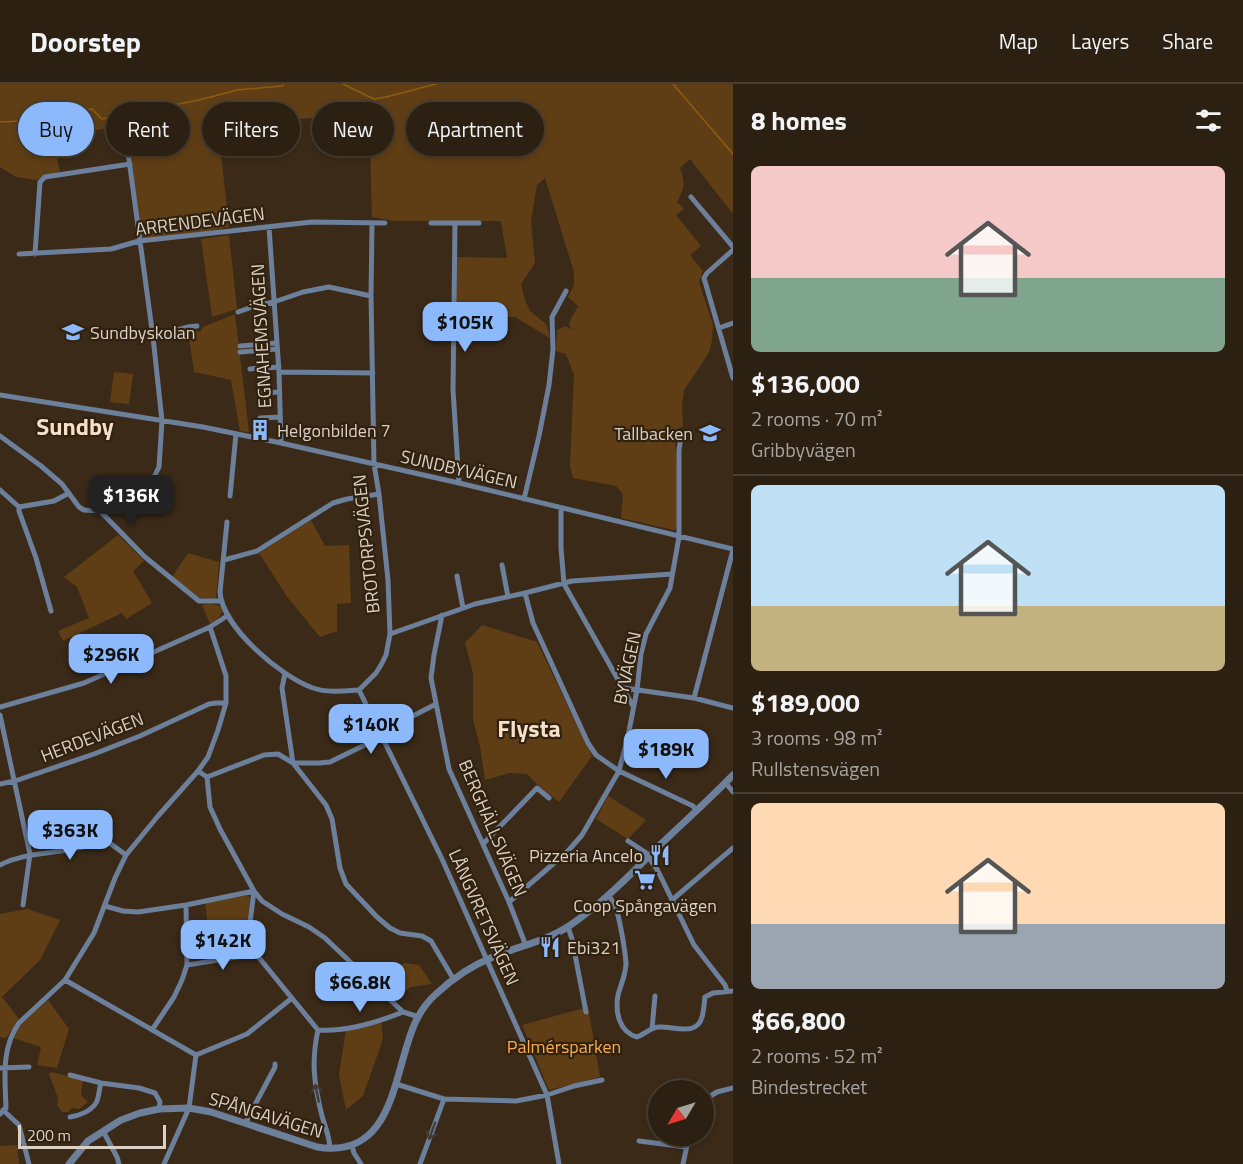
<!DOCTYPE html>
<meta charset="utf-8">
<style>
body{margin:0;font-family:"Titillium Web",sans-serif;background:#34281b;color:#f1f3f6;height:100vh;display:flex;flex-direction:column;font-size:22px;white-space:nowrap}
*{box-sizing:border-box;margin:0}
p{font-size:20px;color:#a6a39f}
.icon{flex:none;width:33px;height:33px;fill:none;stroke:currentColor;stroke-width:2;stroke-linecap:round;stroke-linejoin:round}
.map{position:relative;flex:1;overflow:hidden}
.details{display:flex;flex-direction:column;background:#2c2012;width:510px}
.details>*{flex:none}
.hud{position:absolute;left:18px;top:18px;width:570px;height:54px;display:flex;gap:12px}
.needle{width:39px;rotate:232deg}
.fabs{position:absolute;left:648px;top:996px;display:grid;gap:12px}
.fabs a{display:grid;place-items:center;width:66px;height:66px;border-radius:50%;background:#2c2012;box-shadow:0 3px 9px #0003,0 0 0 2px #483e32;font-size:30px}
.scale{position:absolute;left:18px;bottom:15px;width:148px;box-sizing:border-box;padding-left:6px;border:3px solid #dbd0c5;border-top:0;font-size:16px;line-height:21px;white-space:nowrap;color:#dbd0c5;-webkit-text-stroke:4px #31210f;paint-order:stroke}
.price{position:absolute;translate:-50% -51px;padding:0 14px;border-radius:12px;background:#8cb9fc;color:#111;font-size:20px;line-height:39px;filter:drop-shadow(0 2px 3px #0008)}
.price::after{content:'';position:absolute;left:50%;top:36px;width:18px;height:14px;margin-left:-9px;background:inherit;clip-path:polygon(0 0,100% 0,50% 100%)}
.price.current{background:#222;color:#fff}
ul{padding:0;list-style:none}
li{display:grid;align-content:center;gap:12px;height:318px;padding:0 18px}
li+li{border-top:2px solid #483e32}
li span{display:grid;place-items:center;height:186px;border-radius:9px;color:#555}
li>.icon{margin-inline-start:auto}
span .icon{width:108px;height:108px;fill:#fffc;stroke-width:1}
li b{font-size:26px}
h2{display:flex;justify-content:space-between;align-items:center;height:72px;padding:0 18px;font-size:26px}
.pill{padding:0 21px;border-radius:27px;background:#2c2012;box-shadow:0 3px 9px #0003,0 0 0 2px #483e32;font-size:21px;line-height:54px}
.pill.current{background:#8cb9fc;color:#111}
header{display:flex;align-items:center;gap:36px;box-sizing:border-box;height:84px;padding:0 30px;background:#2c2012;border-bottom:2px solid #483e32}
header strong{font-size:28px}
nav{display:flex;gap:33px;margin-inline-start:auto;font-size:21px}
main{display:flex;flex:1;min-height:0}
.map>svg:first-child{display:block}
</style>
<header>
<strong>Doorstep</strong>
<nav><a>Map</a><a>Layers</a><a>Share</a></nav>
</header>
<main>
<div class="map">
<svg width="733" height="1080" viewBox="0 0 733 1080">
<rect width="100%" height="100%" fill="#3b2a18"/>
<path fill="#603e15" d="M0 0H733V130L690 75 680 84C685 99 685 103 677 118L684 125 676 131 701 162 690 171 703 187 699 198 713 241 712 257 709 268 701 281 684 306 682 322 683 342 674 347 677 378 678 444 674 446 621 434 623 410 616 402 573 394 570 382 574 291 566 270 556 267 557 246 566 242 572 246 569 239 578 222 568 213 574 201V188L545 94 537 101 531 137 535 179 521 200 525 216 530 227 547 241 550 254 515 233 456 234 457 173 507 174 501 137H393L372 133 369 29 218 42 229 143 186 152 143 156 141 141 139 139 128 43 122 41 53 55 60 88 43 92 37 96 16 93 0 83Z
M229 151 237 225 212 233 201 155Z
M235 230 249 348 240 347 231 296 194 288 188 247 191 246 200 248 203 243Z
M114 288 133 290 129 320 110 318Z
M311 436 325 462 349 461 351 519 337 520V547L320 553 288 514 259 469Z
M118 451 144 477 133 487 152 519 126 535 122 529 63 557 58 547 89 534 77 503 64 493Z
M188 469 219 478 216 515 200 514 172 493Z
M207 520C227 519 226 531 210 540L202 521Z
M482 541 537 558 592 672 559 718 538 701 527 690 510 689 485 696 480 662 473 636V589L465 559Z
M608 712 646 736 628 755 596 735Z
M248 811 250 814 247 842H208L205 818Z
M28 825 60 836 40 876 2 913 19 935 6 954 0 953V830Z
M405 879 419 881 432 900 411 903 394 915 374 895Z
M48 916 69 945 57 984 37 981 41 963 13 954 20 942Z
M588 923 600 993 549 1006 522 941Z
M381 937 383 955 363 1012 346 1026 339 991 346 946Z
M51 988 83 996 81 1011 88 1018 79 1025 71 1024 69 1028H62L57 1021 58 1014 49 990Z
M17 1061 19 1080H0V1062Z"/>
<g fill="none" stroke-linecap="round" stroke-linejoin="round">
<path stroke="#915b0f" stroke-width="1.5" d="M343 0 374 15 386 13 436 0
M673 0 733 70
M1 38 19 37 38 28 44 34H48L55 30 92 25 102 35 199 16 237 6 282 2 284 0"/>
<path stroke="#6c7f9b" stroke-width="5" d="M691 113 733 163
M431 139H479
M455 140 453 306 459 399
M269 143 279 288 281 359
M733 166 707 189 704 194 733 294
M19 170 111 165 139 157 312 138 385 139
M35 170 40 98 45 93 130 80
M238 228 255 222 274 218 303 208 329 203 371 212
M719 244 733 239
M153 253 188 243 197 242
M240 262 277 259
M240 268 277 265
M250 285 279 283
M279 288 373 289
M260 309 279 308
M0 311 203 343 281 359 459 399 733 465
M260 334 280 333
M0 352 41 382 62 400 79 423 84 426 100 427 117 422 137 411 152 397 159 383 162 337 153 253 125 46
M0 406 19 423 54 417 69 409
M230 412 236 350
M524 415 539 352 549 301 553 265 552 233 566 207
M19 423V427L36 474 51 527
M561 424V464L564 500 633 622
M100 427 145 473 199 517H220
M227 438 220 508C222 543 281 593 313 604 327 609 344 607 359 606L376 589 381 581 386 571 390 550 388 496 379 410 374 380 371 212 372 140
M224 476 257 467 333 419 347 415 379 410
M502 481 508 513
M457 492 463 524
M525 509 533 539 588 659 596 671 619 687 693 722 696 726
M442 531 434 571 431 594 449 685 509 818 526 862
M390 550 475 520 525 509 572 497 672 490
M285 589 282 604 293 679 326 721 332 735 340 784 346 800 377 833 390 844 400 849 422 852 431 857 454 896
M624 604 694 614 733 624
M359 606 442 775 547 1011 559 1080
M694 614 733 466
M0 623 84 599 210 543 227 532
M0 631 30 770 23 821
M198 687 207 693 210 723 220 745 254 807 262 817 282 830 309 843 325 854 403 928 419 933
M207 693 264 671 278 670 293 679H319L330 678 379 654 382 648 436 620
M725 698 733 708
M0 700 15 697 94 670 140 652 209 620 216 619H226
M628 757 645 768 658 787 694 861 725 901 727 907
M483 760 537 704 549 714
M0 781C20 771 40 770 61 767 76 765 90 761 104 758L111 760 126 771
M609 812C611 815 614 819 616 824 620 837 625 865 626 879 626 890 621 900 618 911 615 928 619 948 637 953 645 950 651 943 659 943 673 942 697 953 702 933 704 926 704 920 705 913L713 909 733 907
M672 816 733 764
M509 818 568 767 582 751 619 687 628 652 637 606 641 570 646 550 670 504 679 453V366L681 353
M105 822 123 827 138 828 186 821 254 807 248 854 251 864 318 946
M568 843 572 855 586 928
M187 881 256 870
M65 896 196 971
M652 945 655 912
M152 946 174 913 182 896 187 881 186 821
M318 946C311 978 314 1000 322 1032 325 1042 330 1054 330 1065
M318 946C345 948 378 938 403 928
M196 971 247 950 292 914
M0 984 29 983
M70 991 101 999
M396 1000 444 1015 516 1017 547 1011 574 1002 602 996
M704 1016 717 1008 733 1004
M3 1026 19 1041 29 1080
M0 1030 6 1024C5 994 1 964 19 939L65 896 94 849 115 794 126 771 158 732 198 687 208 673 218 646 226 619V592L210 543
M70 1033C79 1032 91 1027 96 1019 99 1014 99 1005 101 999L139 1004 155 1009 160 1018 159 1025
M246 1039 248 1034 275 983V980
M103 1047 117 1073 119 1080
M639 1057 686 1063
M352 1062 354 1069 361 1080
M164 1080 189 1024 196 971
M420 1080 444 1015
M683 1080 689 1052"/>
<path stroke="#6c7f9b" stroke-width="7" d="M69 1080 88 1057 121 1036 140 1029 159 1025 189 1024 211 1028 317 1063C395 1076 393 988 415 939 420 928 427 918 436 910 452 895 473 881 493 873 518 862 547 857 569 842 603 819 632 789 661 760 685 737 710 715 733 691"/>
</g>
<defs><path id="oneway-shaft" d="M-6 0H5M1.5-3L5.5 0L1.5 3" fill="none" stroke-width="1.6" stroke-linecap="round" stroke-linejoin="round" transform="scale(1.5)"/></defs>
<g stroke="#433d39">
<use href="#oneway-shaft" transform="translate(317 1009) rotate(-101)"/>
<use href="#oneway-shaft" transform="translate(432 1047) rotate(110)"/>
</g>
<defs>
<symbol id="school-bare" viewBox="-9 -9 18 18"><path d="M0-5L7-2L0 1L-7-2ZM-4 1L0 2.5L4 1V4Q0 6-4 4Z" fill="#8cb9fc" stroke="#31210f" stroke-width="2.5" paint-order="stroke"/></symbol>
<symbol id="building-bare" viewBox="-9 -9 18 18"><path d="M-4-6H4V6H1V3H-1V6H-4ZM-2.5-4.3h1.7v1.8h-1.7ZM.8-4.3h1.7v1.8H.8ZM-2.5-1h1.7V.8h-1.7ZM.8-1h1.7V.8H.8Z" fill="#8cb9fc" stroke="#31210f" stroke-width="2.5" paint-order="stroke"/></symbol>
<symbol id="restaurant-bare" viewBox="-9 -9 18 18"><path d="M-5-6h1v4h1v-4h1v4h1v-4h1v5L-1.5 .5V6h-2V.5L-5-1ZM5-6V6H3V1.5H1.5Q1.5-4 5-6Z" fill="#8cb9fc" stroke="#31210f" stroke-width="2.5" paint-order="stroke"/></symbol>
<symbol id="supermarket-bare" viewBox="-9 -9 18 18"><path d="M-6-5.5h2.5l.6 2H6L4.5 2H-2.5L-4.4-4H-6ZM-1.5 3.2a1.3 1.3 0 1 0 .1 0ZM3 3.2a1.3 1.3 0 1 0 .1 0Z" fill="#8cb9fc" stroke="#31210f" stroke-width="2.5" paint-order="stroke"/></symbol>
</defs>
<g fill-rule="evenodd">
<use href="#school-bare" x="58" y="233" width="30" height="30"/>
<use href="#building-bare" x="245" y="331" width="30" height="30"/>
<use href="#school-bare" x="695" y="334" width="30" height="30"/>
<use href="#restaurant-bare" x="645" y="756" width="30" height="30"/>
<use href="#supermarket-bare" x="630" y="781" width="30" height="30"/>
<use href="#restaurant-bare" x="535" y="848" width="30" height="30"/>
</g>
<g text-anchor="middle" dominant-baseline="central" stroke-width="4.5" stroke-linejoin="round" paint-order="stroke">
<g font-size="18" fill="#dbd0c5" stroke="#31210f">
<text transform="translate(200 137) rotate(-7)">ARRENDEVÄGEN</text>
<text transform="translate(261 252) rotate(-93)">EGNAHEMSVÄGEN</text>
<text transform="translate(459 385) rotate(13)">SUNDBYVÄGEN</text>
<text transform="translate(366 460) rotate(-96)">BROTORPSVÄGEN</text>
<text transform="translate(627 584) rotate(-78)">BYVÄGEN</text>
<text transform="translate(92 653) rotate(-21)">HERDEVÄGEN</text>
<text transform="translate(493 744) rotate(67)">BERGHÄLLSVÄGEN</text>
<text transform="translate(484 833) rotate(66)">LÅNGVRETSVÄGEN</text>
<text transform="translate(266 1031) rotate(17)">SPÅNGAVÄGEN</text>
</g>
<g font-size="18" fill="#dbd0c5" stroke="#31210f" text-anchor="start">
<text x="90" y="248">Sundbyskolan</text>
<text x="277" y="346">Helgonbilden 7</text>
<text x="693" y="349" text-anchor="end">Tallbacken</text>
<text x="643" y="771" text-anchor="end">Pizzeria Ancelo</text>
<text x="645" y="821" text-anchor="middle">Coop Spångavägen</text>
<text x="567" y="863">Ebi321</text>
</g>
<g font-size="18" fill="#f9ac52" stroke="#31210f">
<text x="564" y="962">Palmérsparken</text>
</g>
<g font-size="24" font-weight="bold" fill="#f6e0c9" stroke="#31210f">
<text x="75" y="342">Sundby</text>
<text x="529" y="644">Flysta</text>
</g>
</g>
</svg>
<div class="fabs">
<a><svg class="needle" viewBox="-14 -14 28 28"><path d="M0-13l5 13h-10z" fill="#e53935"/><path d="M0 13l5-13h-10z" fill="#a6a39f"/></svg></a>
</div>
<div class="scale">200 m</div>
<b class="price" style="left:465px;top:269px">$105K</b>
<b class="price current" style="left:131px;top:442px">$136K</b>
<b class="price" style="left:111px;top:601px">$296K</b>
<b class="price" style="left:371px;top:671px">$140K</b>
<b class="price" style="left:666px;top:696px">$189K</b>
<b class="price" style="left:70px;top:777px">$363K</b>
<b class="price" style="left:223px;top:887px">$142K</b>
<b class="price" style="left:360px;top:929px">$66.8K</b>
<div class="hud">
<a class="pill current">Buy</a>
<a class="pill">Rent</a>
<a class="pill">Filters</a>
<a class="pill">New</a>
<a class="pill">Apartment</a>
</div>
</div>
<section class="details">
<h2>8 homes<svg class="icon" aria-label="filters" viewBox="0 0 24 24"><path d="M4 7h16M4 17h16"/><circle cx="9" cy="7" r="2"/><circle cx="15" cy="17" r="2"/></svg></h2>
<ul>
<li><span style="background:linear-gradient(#f6c9c9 60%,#7fa58c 0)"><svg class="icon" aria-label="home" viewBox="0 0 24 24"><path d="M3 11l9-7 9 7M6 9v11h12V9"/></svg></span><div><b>$136,000</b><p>2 rooms · 70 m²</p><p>Gribbyvägen</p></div></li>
<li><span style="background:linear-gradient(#bfe0f5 65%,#c2b280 0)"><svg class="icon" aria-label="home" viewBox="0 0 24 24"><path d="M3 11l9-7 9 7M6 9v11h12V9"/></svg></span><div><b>$189,000</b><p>3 rooms · 98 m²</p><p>Rullstensvägen</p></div></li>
<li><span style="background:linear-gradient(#ffd9b3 65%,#9aa5b1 0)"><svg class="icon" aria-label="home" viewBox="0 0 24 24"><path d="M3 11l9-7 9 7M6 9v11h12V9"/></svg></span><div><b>$66,800</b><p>2 rooms · 52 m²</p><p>Bindestrecket</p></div></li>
</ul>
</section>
</main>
